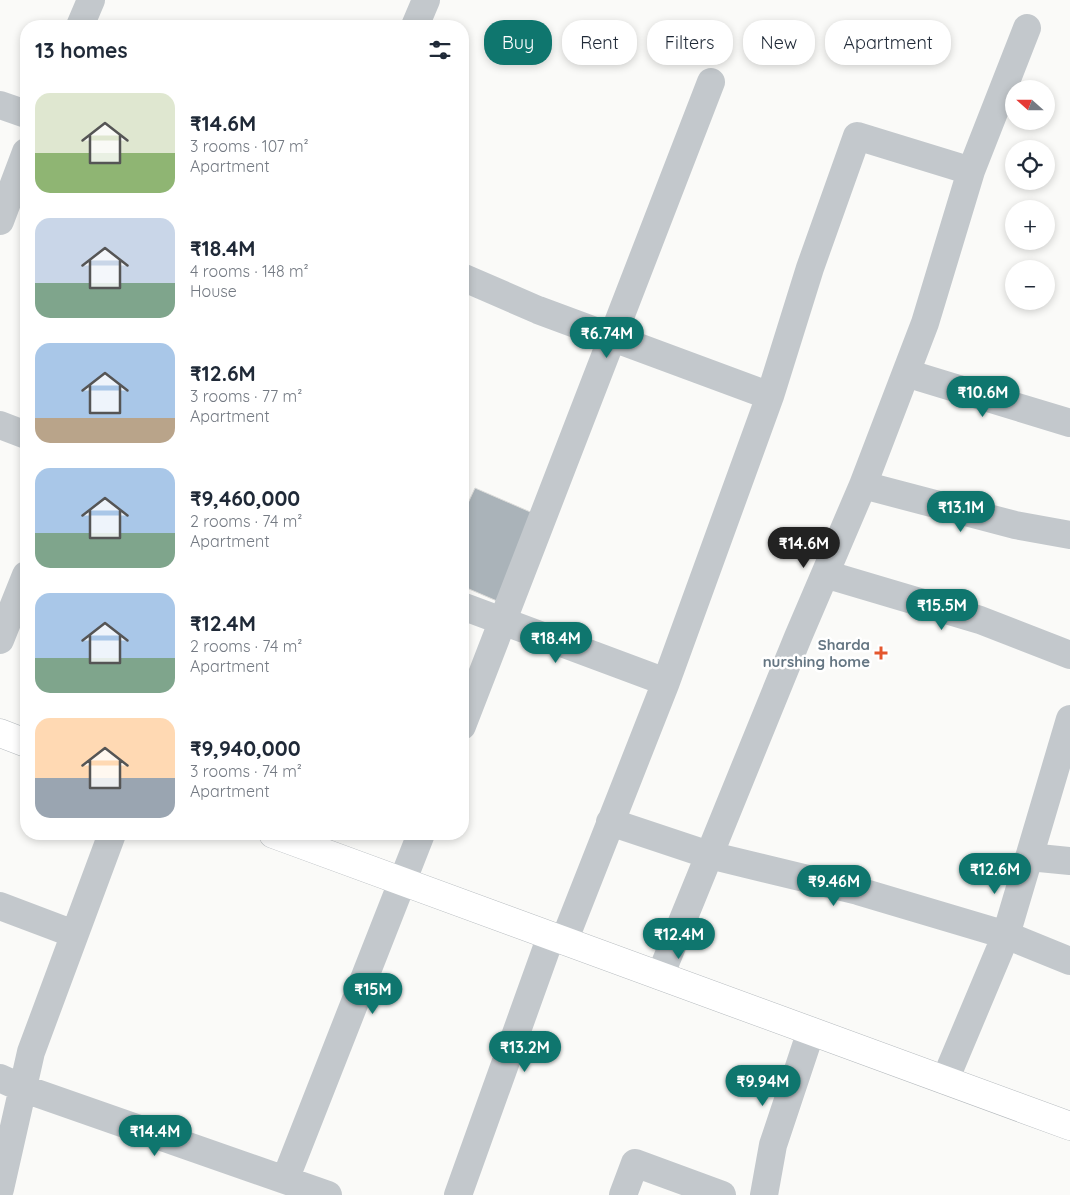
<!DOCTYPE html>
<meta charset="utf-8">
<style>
body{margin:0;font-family:Quicksand,sans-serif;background:#f6f6f7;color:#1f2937;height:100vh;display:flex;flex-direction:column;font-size:19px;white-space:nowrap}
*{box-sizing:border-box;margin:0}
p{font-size:16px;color:#747a83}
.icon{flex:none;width:28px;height:28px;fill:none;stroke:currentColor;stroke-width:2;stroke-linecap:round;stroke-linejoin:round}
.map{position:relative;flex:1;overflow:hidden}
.side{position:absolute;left:20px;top:20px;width:449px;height:820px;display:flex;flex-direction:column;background:#fff;border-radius:20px;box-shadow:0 2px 8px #0003}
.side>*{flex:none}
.guide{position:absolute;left:484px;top:20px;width:475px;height:45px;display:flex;gap:10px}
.needle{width:32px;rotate:291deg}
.fabs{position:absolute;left:1005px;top:80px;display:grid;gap:10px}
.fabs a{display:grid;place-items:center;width:50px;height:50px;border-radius:50%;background:#fff;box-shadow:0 2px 8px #0003;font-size:25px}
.price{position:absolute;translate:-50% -42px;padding:0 11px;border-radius:18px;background:#0f766e;color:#fff;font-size:16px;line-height:32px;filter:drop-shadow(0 1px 2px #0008)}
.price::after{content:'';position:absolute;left:50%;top:30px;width:15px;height:11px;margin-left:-8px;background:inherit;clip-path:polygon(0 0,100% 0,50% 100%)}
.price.selected{background:#222;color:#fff}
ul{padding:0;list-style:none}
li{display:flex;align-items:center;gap:15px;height:125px;padding:0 15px}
li span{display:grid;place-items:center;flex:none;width:140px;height:100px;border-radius:15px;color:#555}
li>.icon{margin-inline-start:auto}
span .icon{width:60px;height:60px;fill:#fffc;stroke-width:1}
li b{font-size:21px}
h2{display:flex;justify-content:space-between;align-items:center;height:60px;padding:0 15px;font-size:21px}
.chip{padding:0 18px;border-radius:20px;background:#fff;box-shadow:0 2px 8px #0003;font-size:18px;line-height:45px}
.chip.selected{background:#0f766e;color:#fff}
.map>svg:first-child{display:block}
</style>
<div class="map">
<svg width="1070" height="1195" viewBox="0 0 1070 1195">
<rect width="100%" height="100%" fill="#fafaf8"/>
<path fill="#aab3b9" stroke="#dcdcda" d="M475 488 535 514 497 601 462 586V516Z"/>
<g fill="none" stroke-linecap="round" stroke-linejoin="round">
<defs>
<path id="major" d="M0 733 26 743
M273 834 1070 1126"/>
</defs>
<use href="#major" stroke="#b5babe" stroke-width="29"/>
<path stroke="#c3c8cc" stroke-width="28" d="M80 26 91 0
M415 26 426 0
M0 105 26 114
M0 221 26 152
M462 277 538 310 770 396
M906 373 1070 423
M0 425 26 435
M863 485 1015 525 1070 535
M825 574 980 620 1070 655
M462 606 666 682
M0 640 26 575
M462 726 711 82
M610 822 709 855 858 891 1006 935 1070 961
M1029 857 1070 861
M0 906 74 934
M564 941 666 682 770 396 810 268 857 136 971 171 1027 28
M660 976 798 637 863 485 925 323 971 171
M0 1078 22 1088 328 1195
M945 1080 1006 935 1070 719
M285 1180 421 834
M0 1189 31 1052 112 834
M458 1195 551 936
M623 1195 635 1163 722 1195
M764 1195 773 1145 811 1031"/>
<use href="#major" stroke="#fff" stroke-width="28"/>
</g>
<path fill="#e4572e" stroke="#fff" stroke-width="2" d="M878.5 645.5h5v5h5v5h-5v5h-5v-5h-5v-5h5z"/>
<g text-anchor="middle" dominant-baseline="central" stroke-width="5" stroke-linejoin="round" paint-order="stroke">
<g font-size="15" font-weight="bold" fill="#657683" stroke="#fff" text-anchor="end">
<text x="870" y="644">Sharda<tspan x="870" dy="17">nurshing home</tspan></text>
</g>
</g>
</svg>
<div class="fabs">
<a><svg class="needle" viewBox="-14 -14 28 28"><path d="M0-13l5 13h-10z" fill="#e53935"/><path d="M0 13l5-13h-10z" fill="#747a83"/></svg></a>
<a><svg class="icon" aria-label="locate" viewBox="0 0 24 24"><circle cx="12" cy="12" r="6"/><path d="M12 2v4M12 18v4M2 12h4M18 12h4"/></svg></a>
<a>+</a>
<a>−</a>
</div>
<b class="price" style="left:607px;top:359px">₹6.74M</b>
<b class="price" style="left:983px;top:418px">₹10.6M</b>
<b class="price" style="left:961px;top:533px">₹13.1M</b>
<b class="price selected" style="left:804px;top:569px">₹14.6M</b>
<b class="price" style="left:942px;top:631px">₹15.5M</b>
<b class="price" style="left:556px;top:664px">₹18.4M</b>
<b class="price" style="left:995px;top:895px">₹12.6M</b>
<b class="price" style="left:834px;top:907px">₹9.46M</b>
<b class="price" style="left:679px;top:960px">₹12.4M</b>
<b class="price" style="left:373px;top:1015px">₹15M</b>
<b class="price" style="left:525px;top:1073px">₹13.2M</b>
<b class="price" style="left:763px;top:1107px">₹9.94M</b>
<b class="price" style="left:155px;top:1157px">₹14.4M</b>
<div class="guide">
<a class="chip selected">Buy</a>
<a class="chip">Rent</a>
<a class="chip">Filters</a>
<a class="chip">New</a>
<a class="chip">Apartment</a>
</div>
<section class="side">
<h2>13 homes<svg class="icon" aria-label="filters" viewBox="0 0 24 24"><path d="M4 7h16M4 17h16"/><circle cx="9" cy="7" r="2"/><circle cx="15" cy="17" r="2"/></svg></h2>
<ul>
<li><span style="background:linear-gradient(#dfe7d0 60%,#8fb573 0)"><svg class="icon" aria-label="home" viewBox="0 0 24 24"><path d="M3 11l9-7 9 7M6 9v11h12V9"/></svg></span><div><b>₹14.6M</b><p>3 rooms · 107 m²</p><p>Apartment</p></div></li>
<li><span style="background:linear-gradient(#c9d6e8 65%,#7fa58c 0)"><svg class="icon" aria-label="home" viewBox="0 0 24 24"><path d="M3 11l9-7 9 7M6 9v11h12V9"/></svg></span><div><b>₹18.4M</b><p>4 rooms · 148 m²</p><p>House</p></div></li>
<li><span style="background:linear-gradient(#a9c7e8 75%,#b9a48a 0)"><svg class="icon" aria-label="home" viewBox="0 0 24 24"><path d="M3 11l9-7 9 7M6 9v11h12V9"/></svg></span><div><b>₹12.6M</b><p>3 rooms · 77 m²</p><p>Apartment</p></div></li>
<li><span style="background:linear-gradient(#a9c7e8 65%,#7fa58c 0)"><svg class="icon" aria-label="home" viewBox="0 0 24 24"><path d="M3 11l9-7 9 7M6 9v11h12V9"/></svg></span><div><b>₹9,460,000</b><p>2 rooms · 74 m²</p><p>Apartment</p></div></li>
<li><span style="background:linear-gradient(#a9c7e8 65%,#7fa58c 0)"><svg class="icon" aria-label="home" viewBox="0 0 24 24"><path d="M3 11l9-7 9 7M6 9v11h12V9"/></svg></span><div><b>₹12.4M</b><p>2 rooms · 74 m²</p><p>Apartment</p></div></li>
<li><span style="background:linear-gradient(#ffd9b3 60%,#9aa5b1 0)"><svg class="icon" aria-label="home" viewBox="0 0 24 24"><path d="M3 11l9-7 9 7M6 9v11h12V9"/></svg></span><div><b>₹9,940,000</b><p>3 rooms · 74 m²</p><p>Apartment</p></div></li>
</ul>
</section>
</div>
